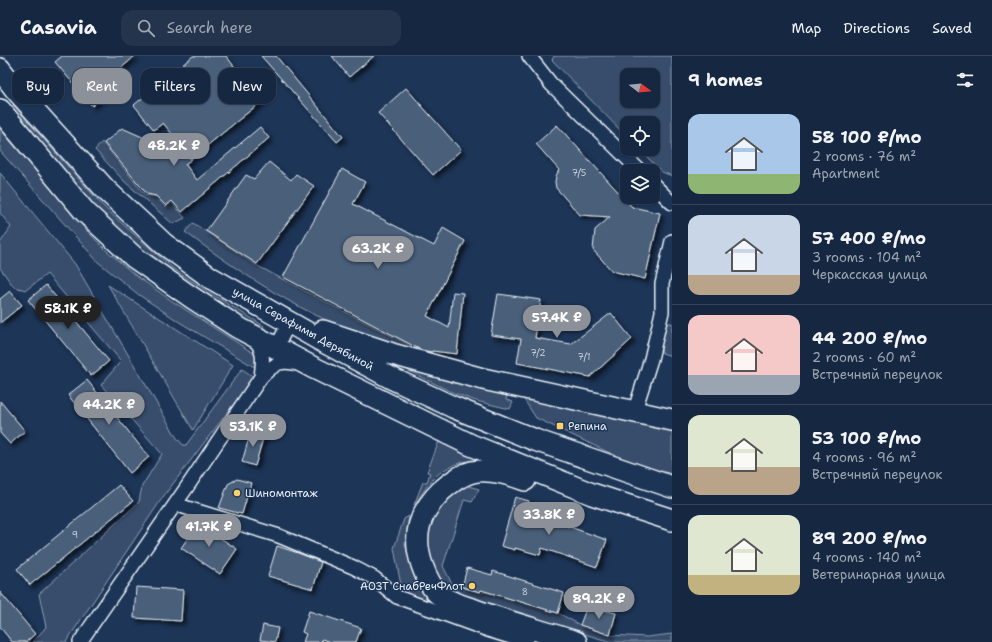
<!DOCTYPE html>
<meta charset="utf-8">
<style>
body{margin:0;font-family:"Shantell Sans",sans-serif;background:#23344c;color:#f1f3f6;height:100vh;display:flex;flex-direction:column;font-size:15px;white-space:nowrap}
*{box-sizing:border-box;margin:0}
p{font-size:13px;color:#9ea6b1}
.icon{flex:none;width:22px;height:22px;fill:none;stroke:currentColor;stroke-width:2;stroke-linecap:round;stroke-linejoin:round}
.map{position:relative;flex:1;overflow:hidden}
.panel{display:flex;flex-direction:column;background:#162841;width:320px}
.panel>*{flex:none}
.banner{position:absolute;left:12px;top:12px;width:380px;height:36px;display:flex;gap:8px}
.needle{width:26px;rotate:106deg}
.buttons{position:absolute;left:620px;top:12px;display:grid;gap:8px}
.buttons a{display:grid;place-items:center;width:40px;height:40px;border-radius:8px;background:#162841;box-shadow:0 1px 3px #0004,0 0 0 1px #35445a;font-size:20px}
.price{position:absolute;translate:-50% -34px;padding:0 9px;border-radius:14px;background:#8c9099;color:#fff;font-size:13px;line-height:26px;filter:drop-shadow(0 1px 2px #0008)}
.price::after{content:'';position:absolute;left:50%;top:24px;width:12px;height:9px;margin-left:-6px;background:inherit;clip-path:polygon(0 0,100% 0,50% 100%)}
.price.on{background:#222;color:#fff}
ul{padding:0;list-style:none}
li{display:flex;align-items:center;gap:12px;height:100px;padding:0 16px}
li+li{border-top:1px solid #35445a}
li span{display:grid;place-items:center;flex:none;width:112px;height:80px;border-radius:12px;color:#555}
li>.icon{margin-inline-start:auto}
span .icon{width:48px;height:48px;fill:#fffc;stroke-width:1}
li b{font-size:17px}
h2{display:flex;justify-content:space-between;align-items:center;height:48px;padding:0 16px;font-size:17px}
.chip{padding:0 14px;border-radius:12px;background:#162841;box-shadow:0 1px 3px #0004,0 0 0 1px #35445a;font-size:14px;line-height:36px}
.chip.on{background:#8c9099;color:#fff}
header{display:flex;align-items:center;gap:24px;box-sizing:border-box;height:56px;padding:0 20px;background:#162841;border-bottom:1px solid #35445a}
header strong{font-size:19px}
nav{display:flex;gap:22px;margin-inline-start:auto;font-size:14px}
.search{width:280px;height:36px;background:#23344c;display:flex;align-items:center;gap:10px;box-sizing:border-box;padding:0 14px;border-radius:12px;color:#9ea6b1;font-size:15px}
main{display:flex;flex:1;min-height:0}
.map>svg:first-child{display:block}
</style>
<header>
<strong>Casavia</strong>
<div class="search"><svg class="icon" aria-label="search" viewBox="0 0 24 24"><circle cx="10" cy="10" r="6"/><path d="M15 15l6 6"/></svg>Search here</div>
<nav><a>Map</a><a>Directions</a><a>Saved</a></nav>
</header>
<main>
<div class="map">
<svg width="672" height="586" viewBox="0 0 672 586">
<defs>
<filter id="shadow"><feDropShadow dx="3.5" dy="3.5" stdDeviation="2" flood-color="#0009"/></filter>
</defs>
<rect width="100%" height="100%" fill="#1d3557"/>
<filter id="ink" filterUnits="userSpaceOnUse"><feTurbulence type="fractalNoise" baseFrequency=".025" numOctaves="2"/><feDisplacementMap in="SourceGraphic" scale="8" xChannelSelector="R" yChannelSelector="G"/><feConvolveMatrix kernelMatrix="1 2 1 2 8 2 1 2 1" color-interpolation-filters="sRGB"/></filter>
<g filter="url(#ink)">
<path fill="#374d6c" stroke="#909fb2" fill-rule="evenodd" d="M554 0H672V120L662 116 639 93H653V67H627V81L552 4ZM627 19H653V45H627Z
M13 49 104 151 126 171 174 213 210 237 264 270 261 276 151 202 121 177 98 156 9 53Z
M0 73 87 175 106 194 135 219 172 245 258 300 256 312 181 267 139 239 98 206 0 95Z
M102 86 145 139 156 141 165 151 172 147 185 162 173 168 125 126 95 94Z
M0 117 75 208 177 382 183 389H186L242 313 254 321 163 441 66 586H33L46 571 39 538 139 446 142 430 162 398 101 329 121 305 47 218 26 234 14 231 0 212V187L11 171 0 157Z
M193 167 256 209 329 248 405 287 427 300C394 289 361 280 330 266 278 242 231 210 185 176Z
M108 229 233 309 193 374Z
M668 267H672V300L662 297C659 287 661 274 668 267Z
M390 306 507 338 506 344 513 346 510 353 476 345 454 337Z
M521 339 672 371V418L631 407 536 362Z
M441 380 491 403C470 403 448 407 433 423 426 431 420 441 414 449L423 426H427L430 417 427 416Z
M464 426 468 430 479 433 472 446 464 444 443 510 452 528 482 537 487 536 558 557 580 569 610 579 647 581 672 578V586H611L485 548 449 532 437 522 425 490 431 456Z
M409 460 405 488 412 514 427 538 447 550 429 547 402 535 394 492 404 463Z"/>
<path fill="#495e7a" stroke="#e8f1f8" filter="url(#shadow)" d="M62 0H135L109 23 115 30 92 50 55 6Z
M193 0H226L262 45 192 102 163 67 154 74 134 49Z
M261 0H276L343 81 337 86Z
M332 0H374L349 21Z
M406 32 461 94 433 119 378 57Z
M557 69 632 151 660 157 645 223 612 215 593 194 595 174 610 161 580 159 556 132 555 126 556 120 559 114 536 88Z
M260 71 269 82 182 156 172 145 166 150 156 140 147 138 104 87 122 72 192 103 185 108 197 124Z
M269 106 291 124 296 118 314 130 257 208 206 175 246 119 254 123Z
M342 113 365 126 353 148 434 190 443 172 465 185 427 260 449 272 453 236 463 237 457 298 432 295V296L421 294 283 221Z
M46 229 109 305 91 320 28 244Z
M10 235 22 249 0 267V243Z
M498 238 541 244 535 282 571 288 611 257 632 283 590 321 517 307 521 283 491 279Z
M87 324 149 401 130 417 68 339Z
M0 345 25 375 10 388 0 377Z
M251 375 264 379 255 410 242 406Z
M237 423 251 427 242 458 219 452 228 428Z
M119 429 133 445 30 529 17 513Z
M515 441 529 445 527 453 551 460 550 464 607 484 597 511 542 492 540 499 515 492V494L501 490Z
M198 467 237 493 220 518 181 492Z
M277 490 298 497 321 506 313 533 268 520Z
M467 512 492 519 493 515 564 537 558 557 481 534 480 536 462 531Z
M136 531 183 534 181 565 134 562Z
M0 536 35 578 26 586H12L0 571Z
M587 550 616 557 610 579 580 569Z
M309 555 361 572 356 586H330L322 583 321 586H303L306 578 302 576Z
M263 569 278 572 275 586 260 584Z"/>
<g fill="none" stroke-linecap="round" stroke-linejoin="round">
<defs>
<path id="minor" d="M529 0 551 28 640 115
M653 128 672 147
M253 281C265 295 263 304 261 321
M276 292 289 267
M634 357 651 303 662 256V228L672 185
M176 447 184 451 279 480 353 511 374 522 397 541 488 574 527 586
M80 586 187 431 261 321C275 308 279 303 298 308"/>
<path id="primary" d="M0 13 16 34 106 134 164 188 211 222 322 285 393 323 453 351 535 384 672 431
M0 54 85 156 135 202 191 241 237 271 312 311 471 389 592 438 672 464
M323 275 392 298 483 323 672 364
M525 424C509 418 490 412 472 416 460 419 450 427 441 435 419 457 412 479 422 509 426 520 431 533 441 540 451 547 463 550 475 554 508 566 542 575 576 586"/>
</defs>
<use href="#minor" stroke="#e8f1f8" stroke-width="16"/>
<use href="#primary" stroke="#e8f1f8" stroke-width="24"/>
<use href="#minor" stroke="#1d3557" stroke-width="13"/>
<use href="#primary" stroke="#1d3557" stroke-width="21"/>
</g>
</g>
<g fill="#ffd166" stroke="#1d3557" stroke-width="1.5">
<rect x="556" y="366" width="8" height="8" rx="2"/>
<circle cx="237" cy="437" r="4"/>
<circle cx="472" cy="530" r="4"/>
</g>
<g text-anchor="middle" dominant-baseline="central" stroke-width="3" stroke-linejoin="round" paint-order="stroke">
<g font-size="9" fill="#c0ccd8">
<text x="579" y="117">7/5</text>
<text x="538" y="297">7/2</text>
<text x="584" y="301">7/1</text>
<text x="75" y="479">9</text>
<text x="525" y="536">8</text>
</g>
<g font-size="11" fill="#e8f1f8" stroke="#1d3557">
<text transform="translate(303 273) rotate(29)">улица Серафимы Дерябиной</text>
</g>
<g font-size="11" fill="#e8f1f8" stroke="#1d3557" text-anchor="start">
<text x="568" y="370">Репина</text>
<text x="245" y="437">Шиномонтаж</text>
<text x="464" y="530" text-anchor="end">АОЗТ СнабРечФлот</text>
</g>
</g>
</svg>
<div class="buttons">
<a><svg class="needle" viewBox="-14 -14 28 28"><path d="M0-13l5 13h-10z" fill="#e53935"/><path d="M0 13l5-13h-10z" fill="#9ea6b1"/></svg></a>
<a><svg class="icon" aria-label="locate" viewBox="0 0 24 24"><circle cx="12" cy="12" r="6"/><path d="M12 2v4M12 18v4M2 12h4M18 12h4"/></svg></a>
<a><svg class="icon" aria-label="layers" viewBox="0 0 24 24"><path d="M12 4l9 5-9 5-9-5zM3 14l9 5 9-5"/></svg></a>
</div>
<b class="price" style="left:174px;top:111px">48.2K ₽</b>
<b class="price" style="left:378px;top:214px">63.2K ₽</b>
<b class="price on" style="left:68px;top:274px">58.1K ₽</b>
<b class="price" style="left:557px;top:283px">57.4K ₽</b>
<b class="price" style="left:109px;top:370px">44.2K ₽</b>
<b class="price" style="left:253px;top:392px">53.1K ₽</b>
<b class="price" style="left:549px;top:480px">33.8K ₽</b>
<b class="price" style="left:209px;top:492px">41.7K ₽</b>
<b class="price" style="left:599px;top:564px">89.2K ₽</b>
<div class="banner">
<a class="chip">Buy</a>
<a class="chip on">Rent</a>
<a class="chip">Filters</a>
<a class="chip">New</a>
</div>
</div>
<section class="panel">
<h2>9 homes<svg class="icon" aria-label="filters" viewBox="0 0 24 24"><path d="M4 7h16M4 17h16"/><circle cx="9" cy="7" r="2"/><circle cx="15" cy="17" r="2"/></svg></h2>
<ul>
<li><span style="background:linear-gradient(#a9c7e8 75%,#8fb573 0)"><svg class="icon" aria-label="home" viewBox="0 0 24 24"><path d="M3 11l9-7 9 7M6 9v11h12V9"/></svg></span><div><b>58 100 ₽/mo</b><p>2 rooms · 76 m²</p><p>Apartment</p></div></li>
<li><span style="background:linear-gradient(#c9d6e8 75%,#b9a48a 0)"><svg class="icon" aria-label="home" viewBox="0 0 24 24"><path d="M3 11l9-7 9 7M6 9v11h12V9"/></svg></span><div><b>57 400 ₽/mo</b><p>3 rooms · 104 m²</p><p>Черкасская улица</p></div></li>
<li><span style="background:linear-gradient(#f6c9c9 75%,#9aa5b1 0)"><svg class="icon" aria-label="home" viewBox="0 0 24 24"><path d="M3 11l9-7 9 7M6 9v11h12V9"/></svg></span><div><b>44 200 ₽/mo</b><p>2 rooms · 60 m²</p><p>Встречный переулок</p></div></li>
<li><span style="background:linear-gradient(#dfe7d0 65%,#b9a48a 0)"><svg class="icon" aria-label="home" viewBox="0 0 24 24"><path d="M3 11l9-7 9 7M6 9v11h12V9"/></svg></span><div><b>53 100 ₽/mo</b><p>4 rooms · 96 m²</p><p>Встречный переулок</p></div></li>
<li><span style="background:linear-gradient(#dfe7d0 75%,#c2b280 0)"><svg class="icon" aria-label="home" viewBox="0 0 24 24"><path d="M3 11l9-7 9 7M6 9v11h12V9"/></svg></span><div><b>89 200 ₽/mo</b><p>4 rooms · 140 m²</p><p>Ветеринарная улица</p></div></li>
</ul>
</section>
</main>
